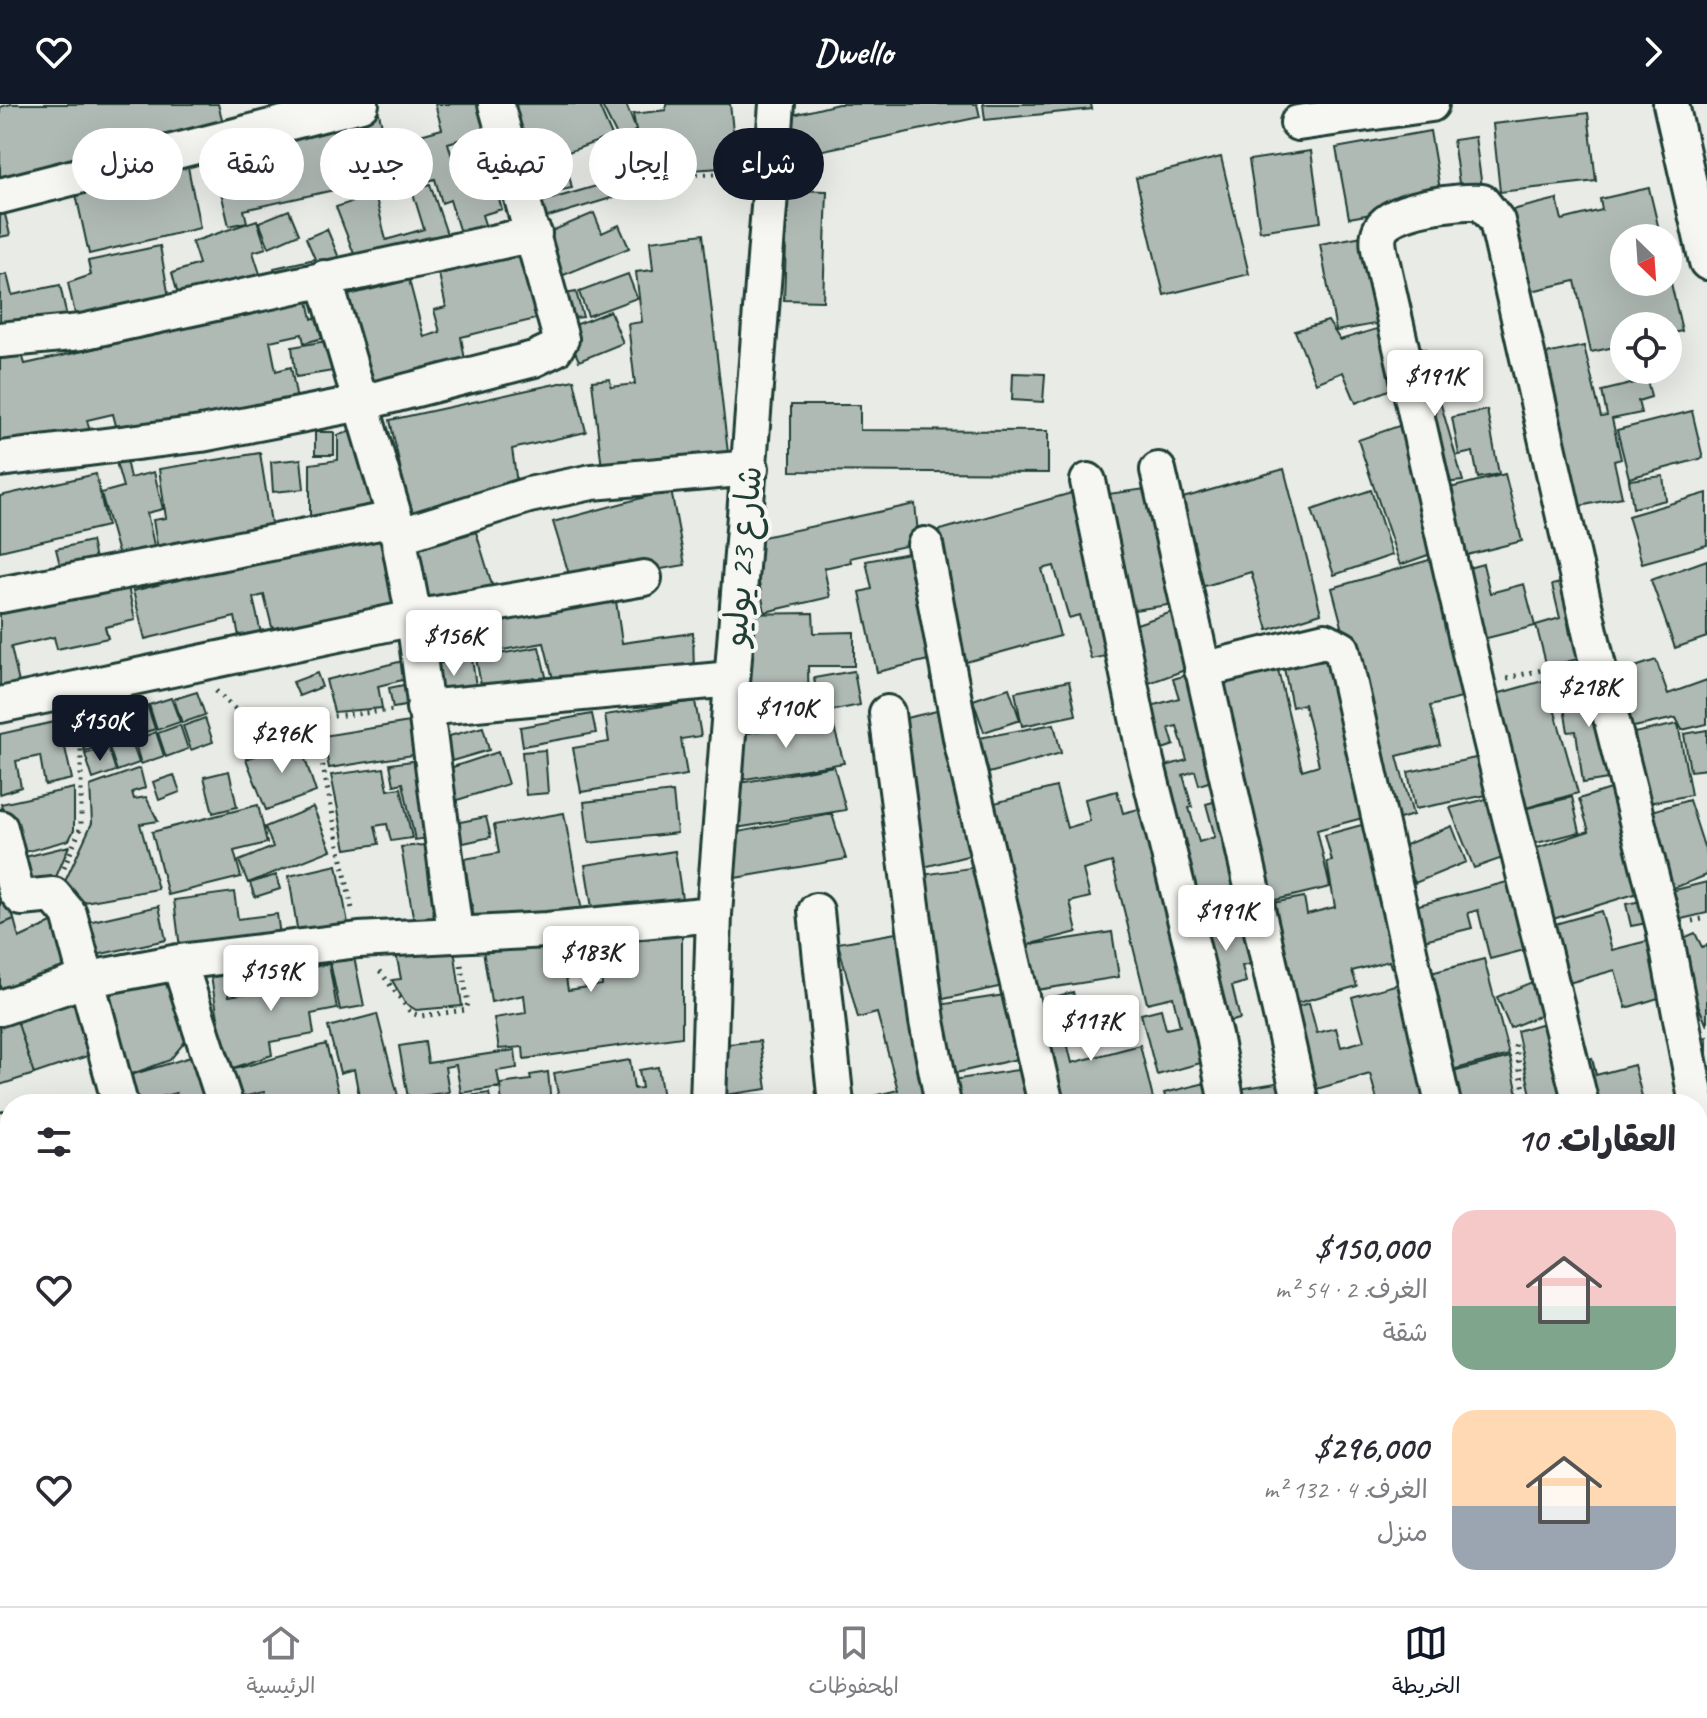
<!DOCTYPE html>
<html lang="ar">
<meta charset="utf-8">
<style>
body{margin:0;font-family:Caveat,"Playpen Sans Arabic",sans-serif;background:#f7f7f7;color:#2b2b33;direction:rtl;height:100vh;display:flex;flex-direction:column;font-size:30px;white-space:nowrap}
*{box-sizing:border-box;margin:0}
p{font-size:26px;color:#7c7c81}
.icon{flex:none;width:44px;height:44px;fill:none;stroke:currentColor;stroke-width:2;stroke-linecap:round;stroke-linejoin:round}
.map{position:relative;flex:1;overflow:hidden;direction:ltr}
.drawer{position:absolute;left:0px;top:990px;width:1708px;height:512px;display:flex;flex-direction:column;background:#fff;border-radius:32px 32px 0 0;box-shadow:0 8px 32px #0002;direction:rtl}
.drawer>*{flex:none}
.guide{position:absolute;left:24px;top:24px;width:800px;height:72px;direction:rtl;display:flex;gap:16px}
.needle{width:52px;rotate:155deg}
.fabs{position:absolute;left:1610px;top:120px;display:grid;gap:16px}
.fabs a{display:grid;place-items:center;width:72px;height:72px;border-radius:50%;background:#fff;box-shadow:0 8px 32px #0002;font-size:40px}
.price{position:absolute;translate:-50% -68px;padding:0 18px;border-radius:8px;background:#fff;color:#222;font-size:26px;line-height:52px;filter:drop-shadow(0 2px 4px #0008)}
.price::after{content:'';position:absolute;left:50%;top:48px;width:24px;height:18px;margin-left:-12px;background:inherit;clip-path:polygon(0 0,100% 0,50% 100%)}
.price.on{background:#111827;color:#fff}
ul{padding:0;list-style:none}
li{display:flex;align-items:center;gap:24px;height:200px;padding:0 32px}
li span{display:grid;place-items:center;flex:none;width:224px;height:160px;border-radius:24px;color:#555}
li>.icon{margin-inline-start:auto}
span .icon{width:96px;height:96px;fill:#fffc;stroke-width:1}
li b{font-size:34px}
h2{display:flex;justify-content:space-between;align-items:center;height:96px;padding:0 32px;font-size:34px}
.tag{padding:0 28px;border-radius:36px;background:#fff;box-shadow:0 8px 32px #0002;font-size:28px;line-height:72px}
.tag.on{background:#111827;color:#fff}
header{display:flex;justify-content:space-between;align-items:center;height:104px;padding:0 32px;background:#111827;color:#fff;font-size:36px;font-weight:700}
.dock{display:flex;justify-content:space-around;align-items:center;height:112px;border-top:2px solid #e1e1e2;background:#fff;font-size:22px;color:#7c7c81}
.dock a{display:grid;justify-items:center;gap:4px}
.dock .on{color:#111827}
.map>svg:first-child{display:block}
</style>
<header><svg class="icon" aria-label="forward" viewBox="0 0 24 24"><path d="M9 5l7 7-7 7"/></svg>Dwello<svg class="icon" aria-label="heart" viewBox="0 0 24 24"><path d="M12 20l-8-8c-3-5 5-10 8-4 3-6 11-1 8 4z"/></svg></header>
<div class="map">
<svg width="1707" height="1502" viewBox="0 0 1707 1502">
<rect width="100%" height="100%" fill="#e9ebe7"/>
<filter id="ink" filterUnits="userSpaceOnUse"><feTurbulence type="fractalNoise" baseFrequency=".0125" numOctaves="2"/><feDisplacementMap in="SourceGraphic" scale="16" xChannelSelector="R" yChannelSelector="G"/><feConvolveMatrix kernelMatrix="1 2 1 2 8 2 1 2 1" color-interpolation-filters="sRGB"/></filter>
<g filter="url(#ink)">
<path fill="#b0bab5" stroke="#1f3d34" stroke-width="2" d="M11 0H218L225 26 0 86V3Z
M435 0H490L497 25 448 39 456 67 506 53 515 84 497 89 502 105 482 111 490 136 463 139 450 96 442 99 435 75 404 84 391 39 442 25Z
M518 0H598L612 32 533 61 508 4Z
M601 0H626L636 26 620 38Z
M666 0H730L737 63 644 69 633 10 666 6Z
M838 0H977L980 13 781 55 785 13Z
M983 0H1091L1092 5 985 16Z
M379 9 383 26 377 28 389 85 345 95 343 84 244 106 247 118 229 122 219 80 231 77 223 44Z
M1588 9 1596 77 1500 88 1493 20Z
M1430 27 1442 97 1349 114 1336 44Z
M1475 33 1482 83 1460 86 1453 36Z
M1311 47 1321 118 1260 127 1249 56Z
M1221 53 1249 170 1164 191 1136 74Z
M187 58 200 124 89 150 75 86Z
M566 58 572 84 533 92 528 65Z
M624 74 628 89 545 114 541 98Z
M430 80 451 142 358 160 336 103 375 90 386 136 424 125 412 86Z
M1649 84 1661 134H1624V178H1668V166L1682 227 1668 230V222H1624V241L1591 248 1575 177 1527 188 1508 107 1557 95 1562 116 1602 106 1600 95Z
M788 86 827 87 823 197 784 196Z
M2 98 10 131 0 133V99Z
M289 106 299 130 269 143 259 118Z
M594 109 602 129 619 121 629 144 559 173 542 131Z
M257 116 266 144 253 148 261 173 180 198 172 169 199 160 192 138Z
M327 125 339 154 344 152 350 165 278 181 274 164 315 155 306 134Z
M703 130 729 358 603 373 592 277 610 275 611 283 635 280 628 220 642 218 636 168 653 166 650 137Z
M1373 130 1392 217 1336 227 1320 140Z
M160 142 169 194 76 214 68 179 91 171 88 157Z
M532 147 548 212 461 233 466 262 370 290 345 192 409 176 424 233 440 228 434 206 446 203 439 170Z
M7 170 12 191 60 181 68 218 0 227V172Z
M628 170 637 194 588 212 579 188Z
M576 188 583 213 563 215 560 191Z
M308 197 312 215 330 208 334 231 304 239 302 230 270 237 276 267 291 263 299 308 120 337 113 310 87 316 92 336 0 349V255L22 250 25 260Z
M610 207 623 239 579 257 565 225Z
M1328 217 1340 236 1390 221 1404 280 1356 299 1343 268 1316 279 1295 227Z
M338 235 345 265 296 273 292 243Z
M1584 242 1601 313 1607 312 1602 287 1647 276 1651 293 1638 297 1641 309 1612 315 1621 355 1614 357 1622 393 1580 402 1546 250Z
M1425 245 1463 377 1442 379 1407 248Z
M1013 269 1045 270 1043 298 1012 296Z
M574 276 586 328 512 345 518 386 412 418 390 316Z
M791 301H860V326L1048 327V369L791 367Z
M1487 306 1499 370 1478 374 1473 348 1459 351 1452 313Z
M1692 307 1703 354 1629 374 1617 326Z
M1413 317 1442 446 1400 461 1358 336Z
M363 324 389 411 310 424V360L338 356V331Z
M315 328H334V351H315Z
M260 349 273 432 159 453 153 416 166 414 159 365Z
M301 355 304 385 273 388 271 358Z
M126 356 130 374 154 368 163 405 147 409 157 455 122 463 101 389 123 383 116 358Z
M1284 365 1321 509 1268 526 1251 468 1195 485 1169 398Z
M96 370 107 422 0 447V392Z
M1505 370 1522 437 1467 451 1450 384Z
M1663 372 1666 396 1633 404 1629 376Z
M1153 384 1175 500 1120 508 1100 391Z
M671 386 685 461 572 480 553 418Z
M1371 386 1392 451 1334 471 1312 406Z
M1075 388 1115 550 1091 555 1079 511 1069 514 1054 462 1042 465 1060 532 966 558 930 429Z
M1707 389V441L1642 459 1628 412Z
M915 400 919 439 850 454 851 458 824 464 830 493 765 508 750 436Z
M377 427 400 511 276 539 264 491 253 494 264 542 197 543 239 532 235 513 145 535 133 487Z
M476 428 493 484 426 507 408 448Z
M91 437 97 464 63 473 56 445Z
M920 447 941 553 877 568 860 488 872 485 866 457Z
M1443 452 1473 591 1430 602 1440 641 1397 652 1413 711 1393 717 1332 484Z
M1707 456V533L1675 544 1651 476Z
M1483 460 1490 489 1524 480 1535 522 1479 536 1461 466Z
M1572 476 1582 515 1568 519 1570 530 1588 526 1593 551 1547 563 1536 521 1560 514 1552 481Z
M127 478 135 516 105 523 108 534 57 545 54 533 11 543 21 588 0 594V507Z
M615 490 622 539 693 529 694 568 555 583 544 539 478 550 472 512Z
M1181 505 1196 562 1149 579 1131 522Z
M813 509 814 529 854 528V562H808L809 612 736 614 742 510Z
M539 543 549 585 483 592 476 554Z
M415 554 419 572 378 582 382 604 334 608 326 576Z
M1342 554 1374 711 1317 726 1330 783 1267 798 1209 570 1230 563 1233 577 1278 566 1302 666 1319 661 1304 600 1292 603 1284 564Z
M472 555 478 596 425 583 432 560Z
M1656 556 1668 590 1707 576V620L1682 626 1676 614 1629 624 1611 571Z
M854 567 860 601 820 609 814 574Z
M1197 568 1221 674 1199 681 1195 667 1183 671 1192 703 1189 704 1199 738 1215 733 1206 700 1224 695 1250 788 1195 804 1155 665 1187 656 1177 622 1169 624 1174 641 1157 647 1144 604 1179 594 1173 575Z
M317 569 322 583 299 592 293 578Z
M1594 572 1620 673 1583 679 1576 627 1568 628 1560 578Z
M1546 576 1578 689 1519 706 1486 593Z
M1069 577 1076 611 1022 622 1015 588Z
M413 579 417 600 393 604 389 584Z
M1009 584 1020 616 984 628 973 596Z
M197 588 205 611 182 619 174 595Z
M171 594 180 618 157 626 149 601Z
M695 597 701 632 681 635 687 671 581 688 573 644 609 638 605 611Z
M147 601 155 625 133 632 125 609Z
M950 604 983 748 920 764 893 617Z
M123 608 131 632 108 640 101 616Z
M592 610 596 629 523 642 520 623Z
M831 613 844 659 733 677 732 632Z
M205 614 213 638 191 646 183 622Z
M99 616 107 640 85 647 77 623Z
M422 616 426 649 329 664 323 632Z
M59 617 72 675 45 681 40 652 16 657 21 683 0 690V630Z
M1054 620 1061 649 989 669 979 634Z
M1678 620 1691 691 1643 700 1629 630Z
M180 621 188 645 166 653 158 629Z
M483 623 489 646 445 659 438 635Z
M1707 626V665L1690 667 1684 630Z
M156 628 164 652 141 660 134 636Z
M131 636 139 659 117 667 109 643Z
M299 637 316 688 266 706 246 655Z
M108 643 116 667 93 675 85 650Z
M545 646 548 689 526 691 522 648Z
M498 648 508 680 451 698 441 667Z
M1490 651 1497 689 1415 705 1408 668Z
M427 655 436 733 415 736 403 679 394 681 390 660Z
M834 662 846 706 736 724 734 680Z
M140 664 145 684 132 688 134 695 146 693 158 717 140 720 158 785 67 801 61 786 92 719 90 682Z
M384 664 388 686 401 684 412 734 391 737 387 720 375 722 379 740 346 745 331 671Z
M229 667 237 703 213 709 204 673Z
M174 671 180 688 159 696 153 678Z
M1619 682 1651 785 1540 819 1519 750 1589 727 1579 695Z
M1056 683 1067 724 1090 717 1085 695 1117 687 1123 709 1155 701 1215 955 1157 971 1141 910 1161 905 1166 925 1180 922 1173 893 1147 899 1112 758 1083 766 1090 793 1070 798 1077 828 1027 841 991 700Z
M74 684V726L69 736 14 751 1 700Z
M673 688 677 729 589 739 584 698Z
M1495 693 1517 749 1474 764 1450 704Z
M1572 693 1580 728 1521 743 1512 708Z
M1689 696 1707 752V771L1674 784 1642 710Z
M258 701 267 739 234 747 241 773 168 791 152 728Z
M313 703 331 746 248 779 239 757 273 743 265 723Z
M564 709 583 813 475 821 464 755 499 749 494 721Z
M832 710 846 755 735 774 733 729Z
M486 713 491 733 459 740 455 719Z
M1380 716 1407 861 1391 863 1389 857 1352 867 1357 882 1294 900 1267 800 1304 793 1307 810 1335 803 1327 758 1332 757 1325 731Z
M1452 722 1466 758 1415 779 1400 743Z
M436 740 446 822 415 824 401 743Z
M69 742 51 785 24 788 17 755Z
M675 747 683 802 594 816 585 761Z
M337 761 350 830 299 837 289 772Z
M984 762 1012 880 930 898 915 772Z
M0 767 14 815 0 821Z
M276 771 280 785 255 793 250 779Z
M1515 776 1532 844 1490 855 1478 806 1468 809 1472 824 1420 837 1411 803Z
M1707 778V809L1677 816 1671 787Z
M234 788 238 815 277 810 281 839 181 852 174 796Z
M1247 796 1263 857 1242 862 1246 878 1232 882 1240 915 1218 920 1190 812Z
M1647 796 1652 818 1631 822 1626 800Z
M159 802 166 836 87 853 79 820Z
M1601 807 1612 846 1659 834 1668 891 1626 904 1615 866 1565 880 1548 822Z
M14 815 19 834 60 815 72 871 0 894V821Z
M682 821V933L524 955 523 943 499 945 494 914 526 909 524 891 491 898 483 846 543 840 545 854 561 851 563 839 586 836 587 858 564 862 568 886 602 881 599 834Z
M908 827 938 1000H840L898 986 877 909 858 914 838 839Z
M1112 828 1119 873 1030 887 1023 842Z
M1695 829 1702 843 1707 841V922L1672 839Z
M453 837 462 902 416 906 405 899 392 876 401 875 396 849Z
M353 848 364 902 340 906 329 853Z
M1484 855 1509 951 1452 966 1427 870Z
M329 860 337 905 311 910 314 930 270 938 272 951 227 966 211 873 226 871 229 892 286 882 283 868Z
M176 870 192 929 170 956 121 974 95 893Z
M1416 875 1428 1000H1378L1370 970 1313 986 1289 905 1309 899 1317 929 1336 924 1341 943 1364 937 1352 893Z
M1539 875 1552 906 1510 924 1497 893Z
M75 886 93 950 34 970 14 907Z
M1073 888 1080 915 1062 919 1072 959 1140 941 1153 995 1151 1000H1061L1035 898Z
M1018 889 1031 952 942 972 932 902Z
M14 907 34 970 0 981V912Z
M377 910 398 992 360 997 354 965 340 969 328 923Z
M1550 917 1573 1000H1533L1517 927Z
M1707 933V962L1699 935Z
M760 937 767 985 710 993 717 941Z
M425 938 428 959 515 946 517 964 497 967 500 983 461 989 456 961 445 963 449 988 408 994 399 942Z
M326 940 339 990 302 1000H267L264 988 238 994 231 966Z
M197 951 214 1000H180L176 989 133 1000 121 974Z
M1510 953 1520 1000H1455L1449 969Z
M1592 954 1596 971 1634 961 1644 1000H1585L1573 959Z
M630 956 634 985 642 984 639 966 658 963 664 1000H560L554 969Z
M1031 964 1039 1000H950L946 977Z
M548 968 551 1000H502L500 980 531 976 530 971Z
M1218 976 1222 1000H1167L1164 989Z
M1288 977 1294 1000H1242L1239 985Z
M489 989 491 1000 418 999Z
M731 990 792 993V1000H731Z
M1698 1025 1707 1099V1104L1698 1105Z
M1698 1158H1707V1232L1698 1233Z
M10 1193V1264L0 1266V1195Z
M1707 1241V1366H1698V1242Z
M10 1325V1385L0 1386V1327Z
M10 1405V1470L0 1412V1407Z
M0 1451 7 1483 0 1484Z
M1707 1474V1502H1631L1627 1492H1698V1476Z
M10 1484V1492H16L18 1502H0V1486Z
M101 1492H201L202 1497 181 1502H104Z
M204 1492H347L349 1502H206Z
M668 1492H776V1502H665Z
M776 1492H941L942 1502H776Z
M941 1492H1049L981 1502H942Z
M1353 1492H1419L1421 1502H1356Z"/>
<g fill="none" stroke-linecap="round" stroke-linejoin="round">
<defs>
<path id="minor" d="M1671 0 1707 158
M1298 19 1431 0
M0 92 361 0
M324 174 395 415 414 514 455 829
M0 236 81 228 534 130
M0 355 201 330 361 299 534 255 555 245 561 235 496 0
M1158 366 1301 1000
M1088 377 1146 657 1214 931 1227 1000
M398 432 529 391 592 378 751 364
M925 441 962 639 1046 1000
M0 491 395 415
M1202 566 1325 536 1342 545 1443 1000
M0 601 414 514 644 474
M424 604 731 575
M887 609 927 917 943 1000
M0 724 16 787 22 794 53 791 69 810 120 1000
M816 807 836 1000
M179 858 225 1000
M0 904 84 876 179 858 359 836 547 826 714 810
M708 1000 714 810 777 0
M1581 1000 1477 580 1382 159C1380 150 1376 136 1380 127 1387 104 1461 96 1482 98L1497 117 1596 554 1664 824 1697 1000
M1698 1007 1707 1053
M0 1027 10 1025
M1698 1131 1707 1132
M0 1172 10 1170
M0 1392 10 1391
M1698 1438 1707 1437
M366 1492 369 1502
M470 1502 476 1492"/>
</defs>
<use href="#minor" stroke="#1f3d34" stroke-width="40"/>
<path stroke="#1f3d34" stroke-width="5" stroke-dasharray="2 6" stroke-linecap="butt" d="M657 72 740 69
M1507 574 1568 560
M216 587 259 628 313 614 395 606
M313 614 352 805
M64 764 81 723V644L73 619
M1692 817 1707 814
M380 867 411 909 421 912 466 906 468 899 461 861
M1515 941 1527 1000"/>
<use href="#minor" stroke="#f6f6f2" stroke-width="34"/>
</g>
</g>
<g text-anchor="middle" dominant-baseline="central" stroke-width="8" stroke-linejoin="round" paint-order="stroke">
<g font-size="34" fill="#1f3d34" stroke="#f6f6f2">
<text transform="translate(742 452) rotate(-85)">شارع 23 يوليو</text>
</g>
</g>
</svg>
<div class="fabs">
<a><svg class="needle" viewBox="-14 -14 28 28"><path d="M0-13l5 13h-10z" fill="#e53935"/><path d="M0 13l5-13h-10z" fill="#7c7c81"/></svg></a>
<a><svg class="icon" aria-label="locate" viewBox="0 0 24 24"><circle cx="12" cy="12" r="6"/><path d="M12 2v4M12 18v4M2 12h4M18 12h4"/></svg></a>
</div>
<b class="price" style="left:1435px;top:314px">$191K</b>
<b class="price" style="left:454px;top:574px">$156K</b>
<b class="price" style="left:1589px;top:625px">$218K</b>
<b class="price" style="left:786px;top:646px">$110K</b>
<b class="price on" style="left:100px;top:659px">$150K</b>
<b class="price" style="left:282px;top:671px">$296K</b>
<b class="price" style="left:1226px;top:849px">$191K</b>
<b class="price" style="left:591px;top:890px">$183K</b>
<b class="price" style="left:271px;top:909px">$159K</b>
<b class="price" style="left:1091px;top:959px">$117K</b>
<div class="guide">
<a class="tag on">شراء</a>
<a class="tag">إيجار</a>
<a class="tag">تصفية</a>
<a class="tag">جديد</a>
<a class="tag">شقة</a>
<a class="tag">منزل</a>
</div>
<section class="drawer">
<h2>العقارات: 10<svg class="icon" aria-label="filters" viewBox="0 0 24 24"><path d="M4 7h16M4 17h16"/><circle cx="9" cy="7" r="2"/><circle cx="15" cy="17" r="2"/></svg></h2>
<ul>
<li><span style="background:linear-gradient(#f6c9c9 60%,#7fa58c 0)"><svg class="icon" aria-label="home" viewBox="0 0 24 24"><path d="M3 11l9-7 9 7M6 9v11h12V9"/></svg></span><div><b>$150,000</b><p>الغرف: 2 · 54 m²</p><p>شقة</p></div><svg class="icon" aria-label="heart" viewBox="0 0 24 24"><path d="M12 20l-8-8c-3-5 5-10 8-4 3-6 11-1 8 4z"/></svg></li>
<li><span style="background:linear-gradient(#ffd9b3 60%,#9aa5b1 0)"><svg class="icon" aria-label="home" viewBox="0 0 24 24"><path d="M3 11l9-7 9 7M6 9v11h12V9"/></svg></span><div><b>$296,000</b><p>الغرف: 4 · 132 m²</p><p>منزل</p></div><svg class="icon" aria-label="heart" viewBox="0 0 24 24"><path d="M12 20l-8-8c-3-5 5-10 8-4 3-6 11-1 8 4z"/></svg></li>
</ul>
</section>
</div>
<nav class="dock">
<a class="on"><svg class="icon" aria-label="map" viewBox="0 0 24 24"><path d="M3 6l6-2 6 2 6-2v14l-6 2-6-2-6 2zM9 4v14M15 6v14"/></svg>الخريطة</a>
<a><svg class="icon" aria-label="saved" viewBox="0 0 24 24"><path d="M7 4h10v16l-5-4-5 4z"/></svg>المحفوظات</a>
<a><svg class="icon" aria-label="home" viewBox="0 0 24 24"><path d="M3 11l9-7 9 7M6 9v11h12V9"/></svg>الرئيسية</a>
</nav>
